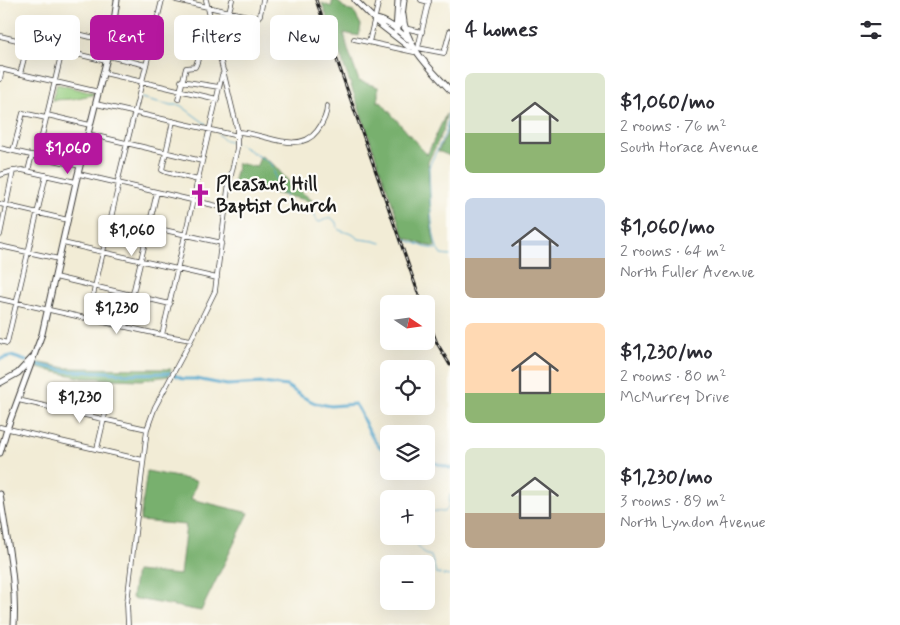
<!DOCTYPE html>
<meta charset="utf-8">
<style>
body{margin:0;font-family:Mynerve,sans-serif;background:#f2f2f3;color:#2b2b33;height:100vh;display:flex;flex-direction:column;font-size:19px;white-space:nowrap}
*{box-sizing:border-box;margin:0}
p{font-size:16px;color:#7c7c81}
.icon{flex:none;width:28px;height:28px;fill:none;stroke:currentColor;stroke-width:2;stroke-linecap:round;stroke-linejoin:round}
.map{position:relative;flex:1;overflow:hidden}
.side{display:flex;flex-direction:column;background:#fff;width:450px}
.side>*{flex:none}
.top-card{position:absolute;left:15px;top:15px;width:360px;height:45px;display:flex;gap:10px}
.needle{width:32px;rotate:103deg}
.buttons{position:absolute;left:380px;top:295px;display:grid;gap:10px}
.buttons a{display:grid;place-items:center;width:55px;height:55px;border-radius:8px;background:#fff;box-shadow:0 5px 20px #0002;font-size:25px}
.price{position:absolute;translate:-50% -42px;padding:0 11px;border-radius:5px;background:#fff;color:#222;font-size:16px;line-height:32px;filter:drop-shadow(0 1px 2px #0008)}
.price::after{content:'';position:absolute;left:50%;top:30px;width:15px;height:11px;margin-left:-8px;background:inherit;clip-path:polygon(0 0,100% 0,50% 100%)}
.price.selected{background:#b5179e;color:#fff}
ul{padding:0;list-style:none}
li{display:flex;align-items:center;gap:15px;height:125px;padding:0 15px}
li span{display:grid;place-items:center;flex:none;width:140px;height:100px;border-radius:8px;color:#555}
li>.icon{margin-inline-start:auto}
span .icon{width:60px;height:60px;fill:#fffc;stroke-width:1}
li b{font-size:21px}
h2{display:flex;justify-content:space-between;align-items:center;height:60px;padding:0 15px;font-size:21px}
.pill{padding:0 18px;border-radius:8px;background:#fff;box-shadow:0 5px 20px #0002;font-size:18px;line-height:45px}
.pill.selected{background:#b5179e;color:#fff}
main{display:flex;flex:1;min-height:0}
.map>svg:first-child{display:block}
</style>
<main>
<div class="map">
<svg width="450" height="625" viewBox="0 0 450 625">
<rect width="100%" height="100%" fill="#fdfcf7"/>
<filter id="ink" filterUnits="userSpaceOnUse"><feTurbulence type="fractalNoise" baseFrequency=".02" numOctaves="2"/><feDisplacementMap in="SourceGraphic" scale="10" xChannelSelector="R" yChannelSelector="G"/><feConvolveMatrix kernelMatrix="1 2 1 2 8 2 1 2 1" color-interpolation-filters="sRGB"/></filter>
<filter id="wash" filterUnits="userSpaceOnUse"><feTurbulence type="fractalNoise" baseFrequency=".0096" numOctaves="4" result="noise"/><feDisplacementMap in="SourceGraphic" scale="20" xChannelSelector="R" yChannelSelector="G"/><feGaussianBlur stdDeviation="1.12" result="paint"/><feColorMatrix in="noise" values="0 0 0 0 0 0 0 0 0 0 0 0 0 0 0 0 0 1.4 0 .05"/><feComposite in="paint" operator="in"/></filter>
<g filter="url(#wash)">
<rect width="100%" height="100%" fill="#f2ecd6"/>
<path fill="#95cd7f" stroke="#58744e" d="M57 84 96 94 72 99 52 100Z"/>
<path fill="#78b06e" stroke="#4a6645" d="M333 0H336L347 10 354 12 361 25 359 36 344 33 348 50 359 81 378 87V102L380 101 427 155 446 114 443 131 428 162 431 223 435 247 424 245 404 237 322 3 331 7Z
M449 122H450V156L438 151 447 134Z
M261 156 273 164 289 182 314 202 233 184 238 163 256 167Z
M35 362 66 368 171 369 169 376 141 380 83 378 33 367Z
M147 471 197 481 191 499 249 513 201 611 132 598 136 571 180 575 186 525 140 521Z"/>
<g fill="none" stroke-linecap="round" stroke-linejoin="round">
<path stroke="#53a7ce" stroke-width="1" d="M141 98 171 105H180L206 124
M450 101 446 132 430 164 429 168C430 186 430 242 441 255L450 256
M218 134 223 139 235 143
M240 145 272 164C274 169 274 174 276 180 282 197 295 210 314 213L317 221 320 222 330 217 335 221 339 230 352 234 359 239 374 241 381 243
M404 239 425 247 436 249
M426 511C433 512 437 511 444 512L448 508 450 495
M413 536V539L424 554 431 556 436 573 440 574
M443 575 450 576"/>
<path stroke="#53a7ce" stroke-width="3" d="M0 359 11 356 26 361
M34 364 67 371 107 372 128 374 170 373
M175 375 183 379H196L227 385 262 383 287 386 303 397 315 403 331 406 355 404C366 419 369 444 389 453
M426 460 450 468"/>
</g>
</g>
<g filter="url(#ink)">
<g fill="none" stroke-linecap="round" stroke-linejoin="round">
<defs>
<path id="minor" d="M162 0 118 180 119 183 111 218 222 243
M176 0 257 18 260 15 263 0
M421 0 429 2
M114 22 154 32
M404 28 422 32
M0 36 106 61
M354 39 414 52 418 48 429 0
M369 42 379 0
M418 48 444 53 450 31
M219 51 232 0
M108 56 146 65
M0 69 99 92
M104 73 217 99
M20 74 33 23 111 42
M0 79 2 69
M181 81 219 87
M178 99 186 68 195 67 196 65 212 20
M96 104 238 136
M47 115 90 125
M173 121 162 170 166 172 198 180
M237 132C263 132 298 156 317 131 323 123 327 116 327 106
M88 134 202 161
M0 148 80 166
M13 151 23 113 46 118
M37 157 62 51
M28 171 32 155
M79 174 226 208
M0 175 13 171 22 170 76 182
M0 204 68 220
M0 235 13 171
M63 243 217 278
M0 246 59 259
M55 277 170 304
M0 299 162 335 191 340
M88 317 110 222
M125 327 157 192
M162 335 222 75 224 72
M0 341 7 343 46 175
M18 400 147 429
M0 427 143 460
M97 449 106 410
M128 625 127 603 147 429 155 407 191 340 215 291 228 189 237 148V128L206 0"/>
<path id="major" d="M355 0 378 23 409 47H413
M403 15C405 46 430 68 450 90
M375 19C387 20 400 32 409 40
M396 30 401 24 404 0
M396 31 398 0
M0 383 18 373 32 358
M0 453 7 429 42 334 76 182 111 42 117 0
M0 494C6 537 17 582 14 625"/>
</defs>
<use href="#minor" stroke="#3c3b38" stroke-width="5.5"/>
<use href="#major" stroke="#3c3b38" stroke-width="7"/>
<use href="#minor" stroke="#fff" stroke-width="4"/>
<use href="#major" stroke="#fff" stroke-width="5"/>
<defs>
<path id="rail" d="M316 0 422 304
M426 315 437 343 450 365"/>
</defs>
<use href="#rail" stroke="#1c1c1c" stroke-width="3"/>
<use href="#rail" stroke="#fdfcf7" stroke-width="1" stroke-dasharray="4" stroke-linecap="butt"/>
</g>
</g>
<defs>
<symbol id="church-bare" viewBox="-9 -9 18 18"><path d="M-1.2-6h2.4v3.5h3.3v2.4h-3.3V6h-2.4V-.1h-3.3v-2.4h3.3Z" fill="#b5179e" stroke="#fdfcf7" stroke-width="2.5" paint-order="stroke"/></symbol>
</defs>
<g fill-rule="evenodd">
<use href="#church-bare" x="184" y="179" width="32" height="32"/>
</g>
<g text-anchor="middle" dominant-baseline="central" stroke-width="4.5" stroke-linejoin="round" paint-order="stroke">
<g font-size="19" font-weight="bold" fill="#1c1c1c" stroke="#fdfcf7" text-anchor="start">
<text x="216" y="184">Pleasant Hill<tspan x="216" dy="22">Baptist Church</tspan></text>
</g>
</g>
</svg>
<div class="buttons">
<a><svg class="needle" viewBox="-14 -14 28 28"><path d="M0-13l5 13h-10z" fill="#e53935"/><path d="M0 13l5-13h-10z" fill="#7c7c81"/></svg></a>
<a><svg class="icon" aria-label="locate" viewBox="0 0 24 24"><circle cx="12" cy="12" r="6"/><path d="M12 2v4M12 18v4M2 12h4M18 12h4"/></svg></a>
<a><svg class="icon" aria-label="layers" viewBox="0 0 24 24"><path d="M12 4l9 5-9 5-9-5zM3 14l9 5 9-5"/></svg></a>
<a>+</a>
<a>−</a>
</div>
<b class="price selected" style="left:68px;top:175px">$1,060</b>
<b class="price" style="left:132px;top:257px">$1,060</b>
<b class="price" style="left:117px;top:335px">$1,230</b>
<b class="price" style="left:80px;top:424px">$1,230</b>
<div class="top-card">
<a class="pill">Buy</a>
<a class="pill selected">Rent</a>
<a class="pill">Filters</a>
<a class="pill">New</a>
</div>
</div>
<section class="side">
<h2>4 homes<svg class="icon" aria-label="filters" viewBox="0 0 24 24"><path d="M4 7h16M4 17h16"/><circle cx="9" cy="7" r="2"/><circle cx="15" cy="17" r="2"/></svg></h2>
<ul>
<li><span style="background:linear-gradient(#dfe7d0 60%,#8fb573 0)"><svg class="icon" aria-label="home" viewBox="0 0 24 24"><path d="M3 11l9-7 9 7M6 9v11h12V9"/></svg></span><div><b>$1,060/mo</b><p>2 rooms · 76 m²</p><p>South Horace Avenue</p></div></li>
<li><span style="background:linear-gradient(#c9d6e8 60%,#b9a48a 0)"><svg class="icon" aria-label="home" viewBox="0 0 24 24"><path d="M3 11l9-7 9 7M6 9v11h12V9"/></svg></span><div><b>$1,060/mo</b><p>2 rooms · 64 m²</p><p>North Fuller Avenue</p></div></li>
<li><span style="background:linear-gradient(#ffd9b3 70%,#8fb573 0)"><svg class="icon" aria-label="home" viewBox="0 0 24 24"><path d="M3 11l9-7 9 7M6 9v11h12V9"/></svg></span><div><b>$1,230/mo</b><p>2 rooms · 80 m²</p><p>McMurrey Drive</p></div></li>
<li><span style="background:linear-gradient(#dfe7d0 65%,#b9a48a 0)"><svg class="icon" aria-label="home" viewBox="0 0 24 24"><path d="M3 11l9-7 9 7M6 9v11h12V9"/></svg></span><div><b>$1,230/mo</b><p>3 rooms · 89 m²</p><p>North Lyndon Avenue</p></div></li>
</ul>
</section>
</main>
